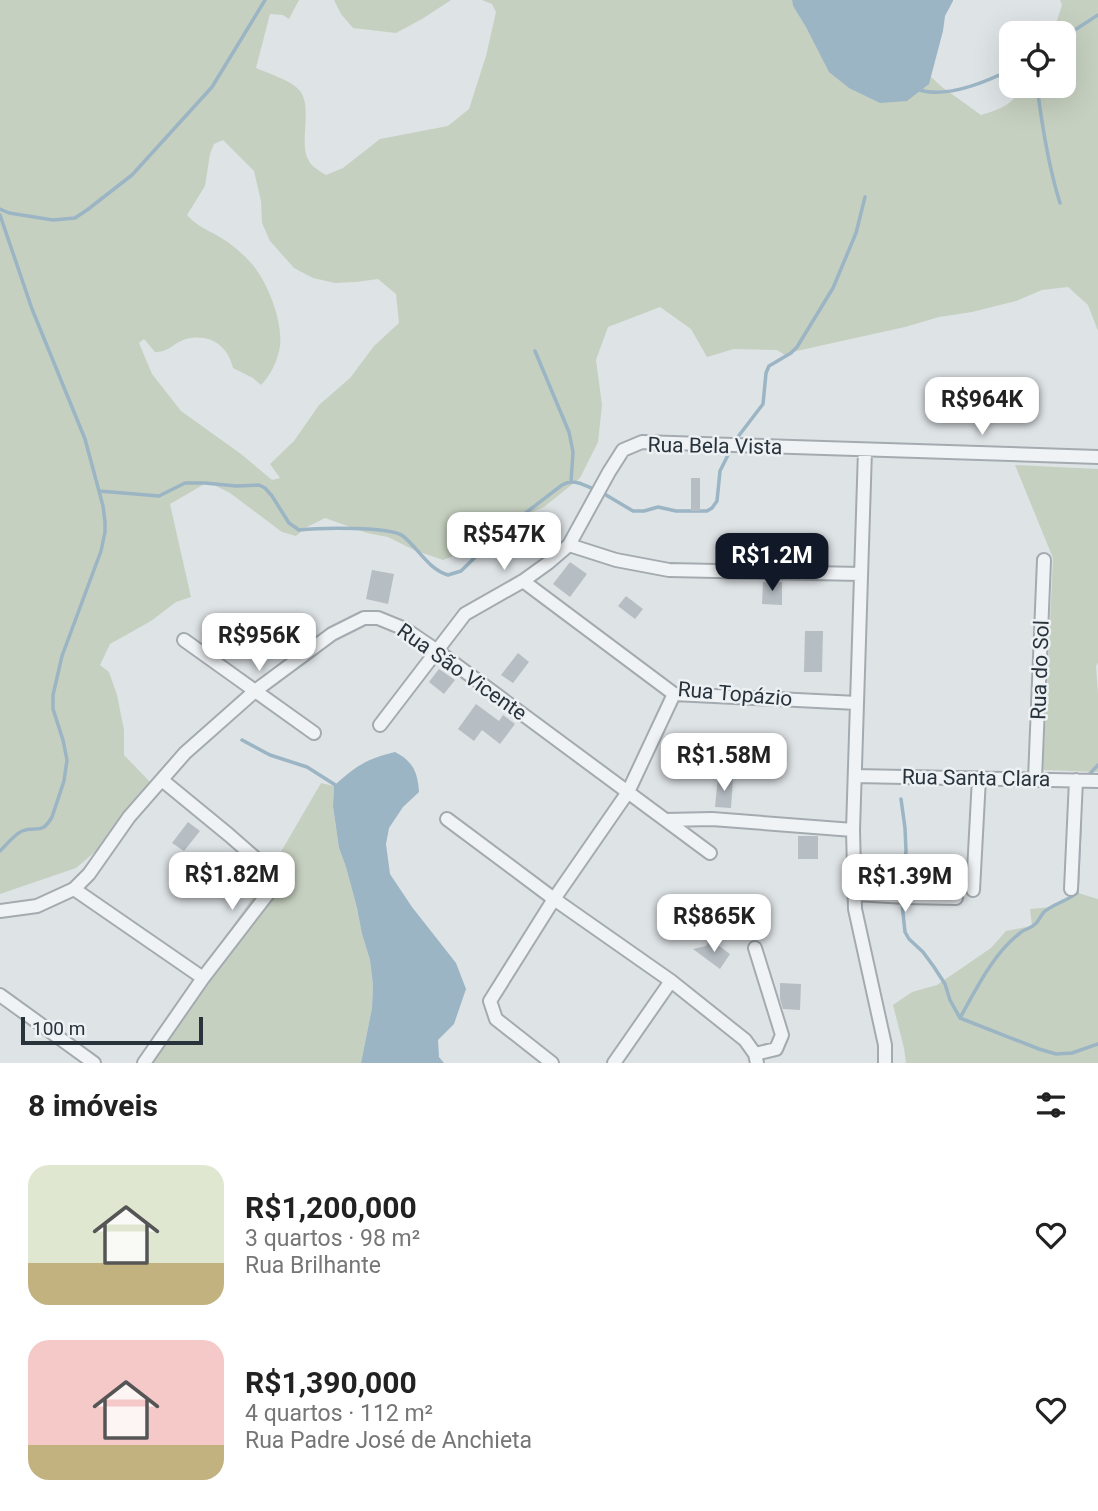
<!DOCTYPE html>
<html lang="pt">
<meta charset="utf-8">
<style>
body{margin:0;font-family:Roboto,sans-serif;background:#f6f6f6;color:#222;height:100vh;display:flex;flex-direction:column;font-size:26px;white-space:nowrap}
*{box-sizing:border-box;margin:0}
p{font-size:23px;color:#767676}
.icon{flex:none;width:38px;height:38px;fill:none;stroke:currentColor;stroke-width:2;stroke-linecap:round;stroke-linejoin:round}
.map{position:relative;height:1063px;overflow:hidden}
.drawer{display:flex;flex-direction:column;background:#fff;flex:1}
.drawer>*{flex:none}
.fabs{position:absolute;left:999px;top:21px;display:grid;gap:14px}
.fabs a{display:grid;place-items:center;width:77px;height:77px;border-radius:14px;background:#fff;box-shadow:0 7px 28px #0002;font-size:35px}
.scale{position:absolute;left:21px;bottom:18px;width:182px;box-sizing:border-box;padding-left:7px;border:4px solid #28333c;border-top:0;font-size:19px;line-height:24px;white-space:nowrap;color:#28333c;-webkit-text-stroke:5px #edf1f4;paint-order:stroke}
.price{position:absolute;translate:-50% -60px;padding:0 16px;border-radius:14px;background:#fff;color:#222;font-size:23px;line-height:46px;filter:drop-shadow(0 2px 4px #0008)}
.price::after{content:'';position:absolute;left:50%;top:42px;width:21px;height:16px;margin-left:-10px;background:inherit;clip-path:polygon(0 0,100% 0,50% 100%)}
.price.current{background:#111827;color:#fff}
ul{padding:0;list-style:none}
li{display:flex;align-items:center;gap:21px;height:175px;padding:0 28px}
li span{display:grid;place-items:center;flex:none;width:196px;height:140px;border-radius:21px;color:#555}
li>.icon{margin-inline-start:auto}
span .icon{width:84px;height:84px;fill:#fffc;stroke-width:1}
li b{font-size:30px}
h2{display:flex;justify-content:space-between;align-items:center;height:84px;padding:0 28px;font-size:30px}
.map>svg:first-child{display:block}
</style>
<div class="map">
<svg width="1098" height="1063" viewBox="0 0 1098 1063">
<rect width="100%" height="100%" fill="#dee3e6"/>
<path fill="#c6d0c0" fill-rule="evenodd" d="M0 0H299L289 19 283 15 270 14 256 68C268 73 286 79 296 87 316 102 297 141 309 161 312 167 320 171 326 175L343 168 380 139 448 126 469 109 486 56 496 12 492 4 482 0H792L793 6 807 29 928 84 931 77 942 87 981 115C1004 108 1010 105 1025 86H1064V33H1053L1062 5 1060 0H1098V331L1088 305 1068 287 1042 290 1016 301 972 312 939 317 905 327 792 352 785 355 777 350 734 349 707 357 691 329 660 307 608 327 596 360 602 405 598 442 580 478 544 507 507 523 475 547 443 560 414 550 388 537 367 533 325 518 305 528 296 536 282 532 230 493 208 482 170 504 191 597 176 602 151 621 110 644 100 665 109 672 117 695 124 730V755L150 782 136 805 126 813 96 851 76 868 0 894ZM223 140 254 171 261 201 262 223 270 241 294 268 313 278 335 283 356 282 378 279 396 294 399 323 374 346 350 378 319 405 294 441 270 464 280 478 272 480 241 454 181 411 152 374 139 343 144 339 155 352C170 352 173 343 186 339 209 333 228 345 233 368L253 378 261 385C271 375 278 360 280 346 283 321 268 283 252 264 245 256 233 245 223 239 209 230 199 228 187 215L205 186 210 154 214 144Z
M334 0H451L422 19 396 33 353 28 341 14Z
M1015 465 1098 469V663L1096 666 1098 694V772L1043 770 1053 558Z
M321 783 334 786 333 806 339 848 346 867 357 908 362 934 370 960 373 985 372 1008 361 1063H140L173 1010 261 886Z
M1078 893 1098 899V1063H906L904 1048 893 1005 912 992 937 985 991 948 1006 931 1032 926 1030 909 1052 907Z"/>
<path fill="#9bb5c4" d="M792 0H953V1L945 16 943 31 929 84 907 101 880 103 849 88 829 72 807 29 793 6Z
M395 752C413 761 418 773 419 792L403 807 389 828 386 844 390 874 412 907 456 963 466 989 454 1024 438 1040 439 1057 444 1063H361L372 1008 373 985 370 960 362 934 357 908 346 867 339 848 333 806 334 786C354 767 368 758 395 752Z"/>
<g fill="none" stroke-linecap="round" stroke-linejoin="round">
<path stroke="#9bb5c4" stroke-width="3.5" d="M1064 37 1098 15
M1037 86C1042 126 1048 165 1060 203
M917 89C945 100 986 82 1012 69
M0 209 9 213 53 220 75 218 87 210 132 175 212 87 265 0
M0 215 32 309 85 439 103 506 105 522V532L101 551 62 656 53 695V709L63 740 67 760 64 781 52 817C41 836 37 825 22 831 14 835 6 845 0 851
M535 351 569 432 573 452 571 482
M734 442 763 404 766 373 769 366 791 353 797 347 833 288 856 233 865 197
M99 491 159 496 185 483H205L236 486 259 485 265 488 272 496 289 523 299 530C318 528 390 526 403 536 418 548 428 569 448 575L461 571 502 531 562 485C574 478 583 485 594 489
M601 492 633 511H644L658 507 676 511H707L712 508 717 501 720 471 731 449
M242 740 270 755 307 767 337 786
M1086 778 1098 765
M901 799 905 828 906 851 901 894 905 932 909 939 923 952 934 967 945 984 950 1000 960 1018 1039 1049 1056 1054 1072 1053 1098 1044
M960 1018C976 989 993 954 1020 933 1024 929 1030 929 1034 925 1039 922 1040 916 1044 912 1053 904 1067 901 1077 893L1080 826"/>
</g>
<path fill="#b6bdc3" d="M691 478H700V511H691Z
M570 562 587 574 570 597 553 584Z
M372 570 394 574 388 604 366 599Z
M763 582H782V605L762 604Z
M626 596 643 609 635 619 618 606Z
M805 631H823L822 672H804Z
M518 653 529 662 513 683 501 675Z
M439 669 455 680 444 694 429 682Z
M476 704 499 721 503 715 515 724 500 744 482 730 474 741 458 729Z
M718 777 733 778 731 808 715 807Z
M188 822 200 831 184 851 172 843Z
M798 836H818V859H798Z
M710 939 730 954 720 969 693 949 706 946Z
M780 983 801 984 800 1010 783 1009 780 999Z"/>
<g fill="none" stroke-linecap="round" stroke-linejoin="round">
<defs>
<path id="street" d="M865 450 853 830 855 909 885 1045V1063
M569 545 616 560 669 570 861 574
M523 581 674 694 857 703
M184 640 314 733
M380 725 465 614 523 581 548 563 569 545 609 472 623 450 642 442 1098 457
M855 776 1098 781
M1035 779 1044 560
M447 819 554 899 671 981 745 1040 755 1054 757 1063
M666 820 712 819 853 830
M74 889 203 978
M1071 889 1076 780
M973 890 979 778
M855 894 906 897 956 898
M0 911 37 906 74 889 89 874 129 817 185 753 255 691 332 634 364 618H378L405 629 436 650 710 853
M755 948 782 1035 776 1049 755 1054
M0 995 94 1063
M144 1063 203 978 273 887 269 870 229 835 162 780
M552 1063 496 1019 490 1001 554 899 628 792 674 694
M614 1063 671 981"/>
</defs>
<use href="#street" stroke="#a4abb0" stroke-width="16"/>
<use href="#street" stroke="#f0f3f5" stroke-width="12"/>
</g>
<g text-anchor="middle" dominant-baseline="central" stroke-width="5" stroke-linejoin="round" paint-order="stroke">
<g font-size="21" fill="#28333c" stroke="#edf1f4">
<text transform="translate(715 446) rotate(1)">Rua Bela Vista</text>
<text transform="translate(1040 670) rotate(-88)">Rua do Sol</text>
<text transform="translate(462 672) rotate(35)">Rua São Vicente</text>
<text transform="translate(735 694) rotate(5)">Rua Topázio</text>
<text transform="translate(976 778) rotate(1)">Rua Santa Clara</text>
</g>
</g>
</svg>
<div class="fabs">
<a><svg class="icon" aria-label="locate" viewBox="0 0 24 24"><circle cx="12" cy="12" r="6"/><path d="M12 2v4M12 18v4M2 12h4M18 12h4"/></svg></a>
</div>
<div class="scale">100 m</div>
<b class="price" style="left:982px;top:437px">R$964K</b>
<b class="price" style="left:504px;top:572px">R$547K</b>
<b class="price current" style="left:772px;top:593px">R$1.2M</b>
<b class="price" style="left:259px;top:673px">R$956K</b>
<b class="price" style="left:724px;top:793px">R$1.58M</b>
<b class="price" style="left:232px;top:912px">R$1.82M</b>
<b class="price" style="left:905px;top:914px">R$1.39M</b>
<b class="price" style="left:714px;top:954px">R$865K</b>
</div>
<section class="drawer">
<h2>8 imóveis<svg class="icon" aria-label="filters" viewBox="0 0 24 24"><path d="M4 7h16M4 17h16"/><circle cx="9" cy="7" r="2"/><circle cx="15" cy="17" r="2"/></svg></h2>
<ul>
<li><span style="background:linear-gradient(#dfe7d0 70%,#c2b280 0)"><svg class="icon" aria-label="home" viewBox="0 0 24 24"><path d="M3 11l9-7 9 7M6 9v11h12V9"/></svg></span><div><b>R$1,200,000</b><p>3 quartos · 98 m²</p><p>Rua Brilhante</p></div><svg class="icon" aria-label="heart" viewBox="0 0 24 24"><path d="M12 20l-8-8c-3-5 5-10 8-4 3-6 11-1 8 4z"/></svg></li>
<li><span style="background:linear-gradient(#f6c9c9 75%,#c2b280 0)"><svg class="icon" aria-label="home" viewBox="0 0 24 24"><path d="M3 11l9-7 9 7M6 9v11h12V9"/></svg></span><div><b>R$1,390,000</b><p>4 quartos · 112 m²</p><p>Rua Padre José de Anchieta</p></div><svg class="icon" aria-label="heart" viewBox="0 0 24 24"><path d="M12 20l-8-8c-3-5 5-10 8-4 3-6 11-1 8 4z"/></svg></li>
</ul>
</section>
